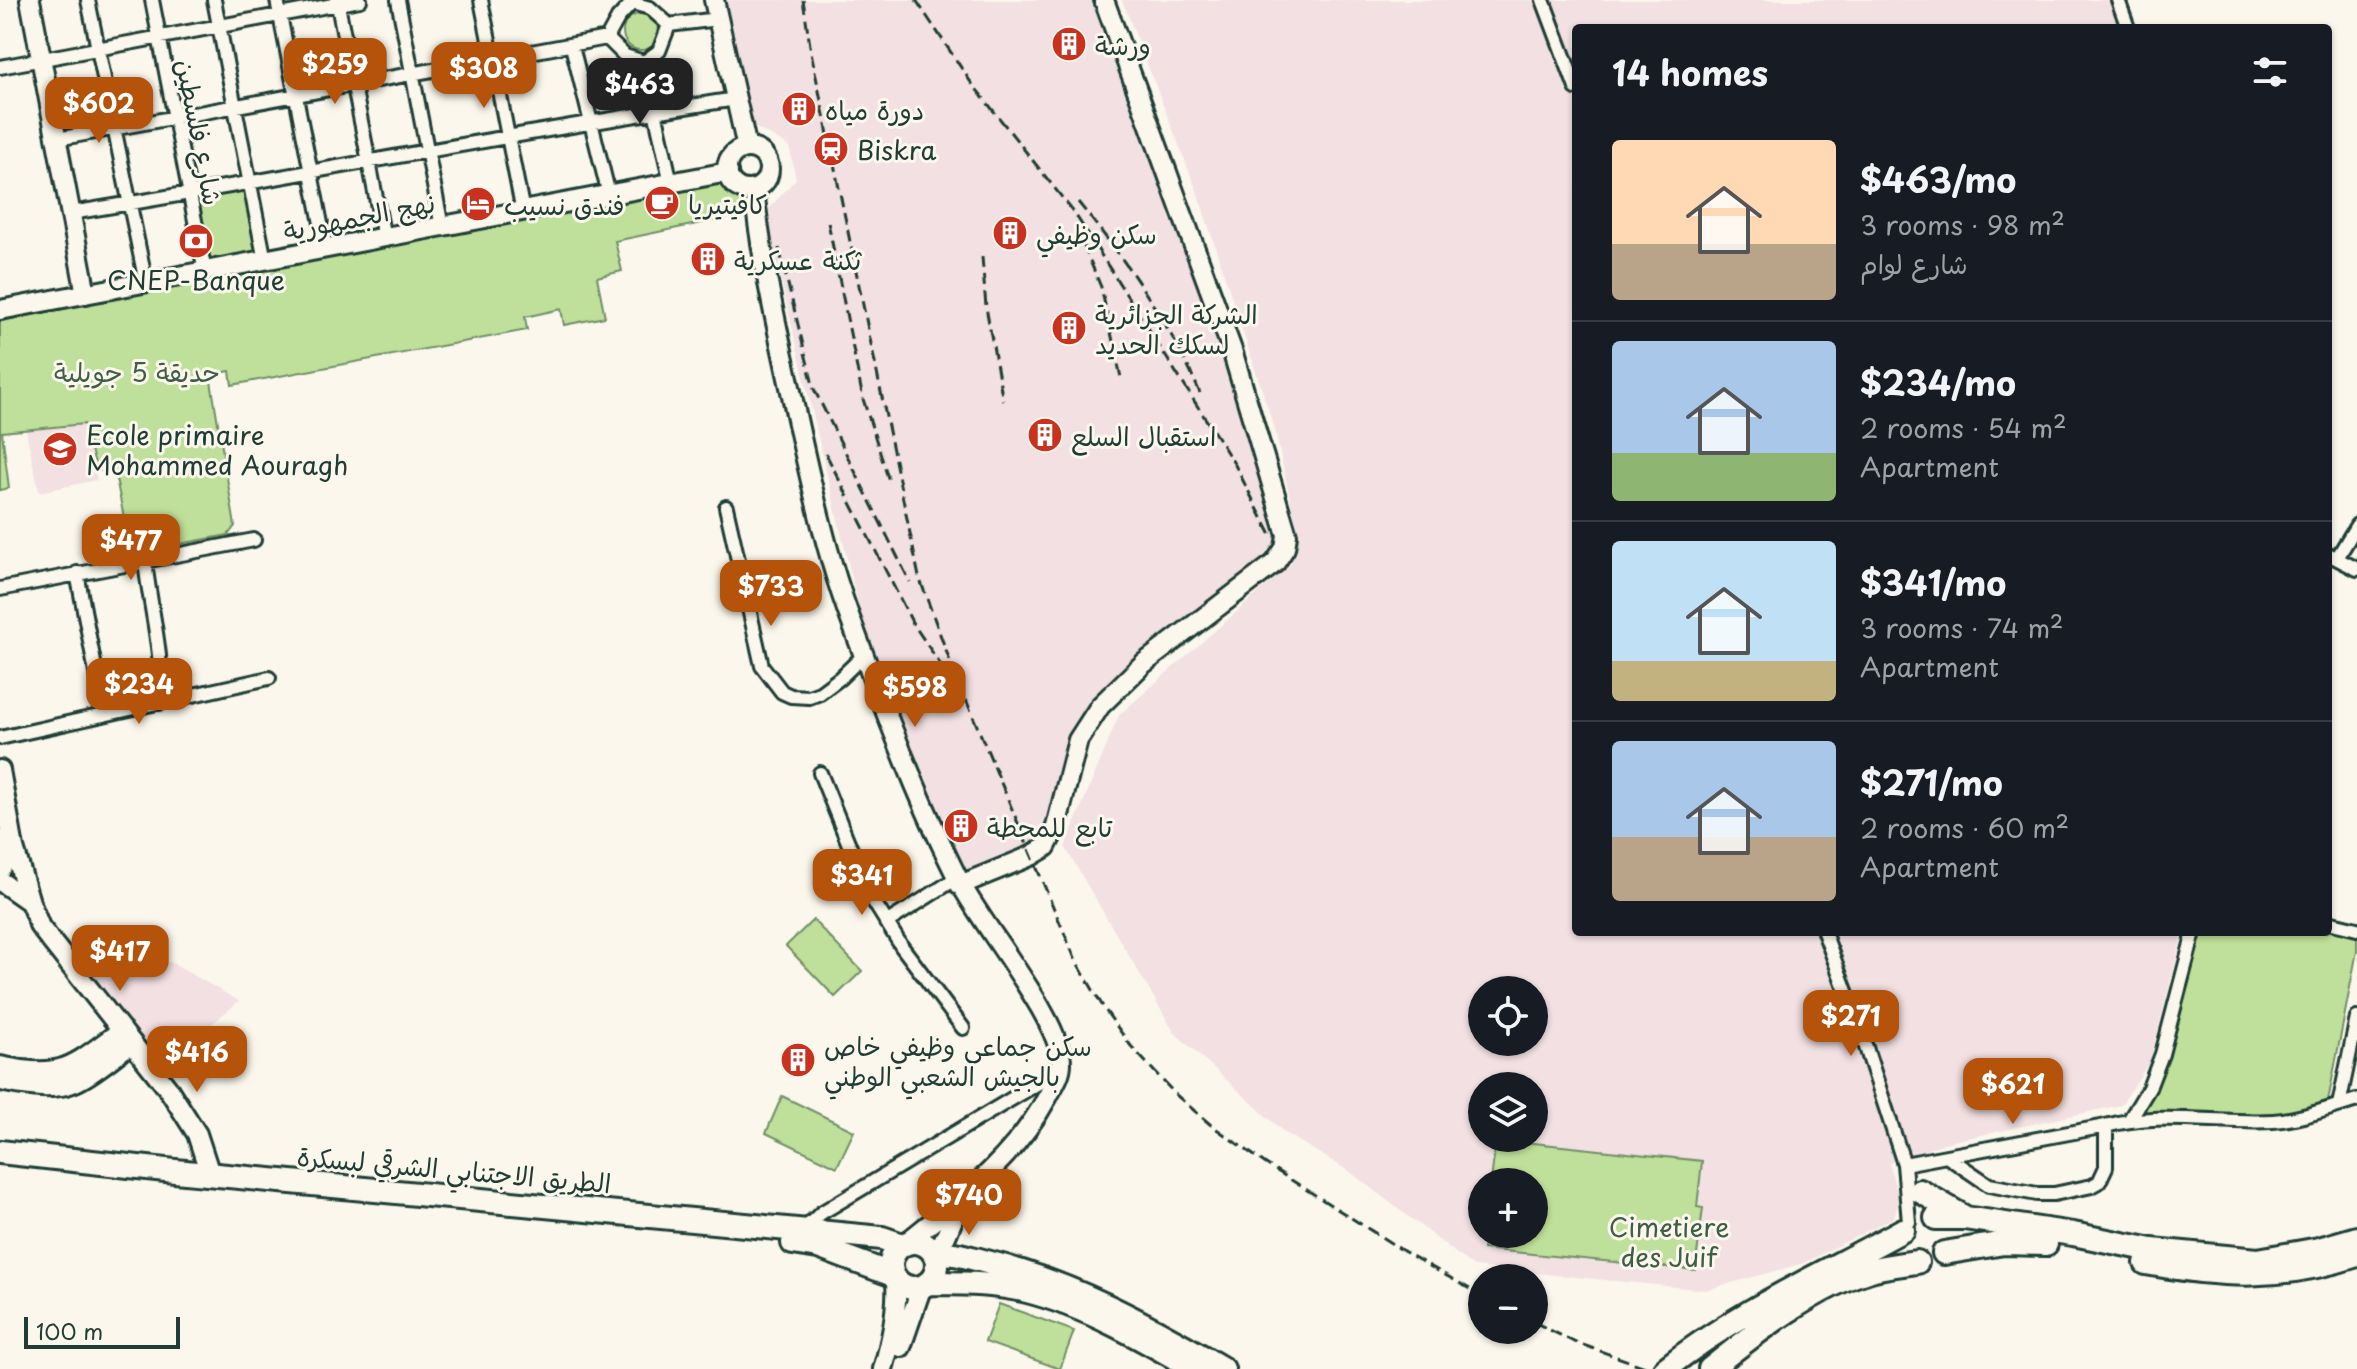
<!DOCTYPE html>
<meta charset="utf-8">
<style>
body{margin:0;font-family:"Playpen Sans","Playpen Sans Arabic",sans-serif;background:#242831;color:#f1f3f6;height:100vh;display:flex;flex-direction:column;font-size:30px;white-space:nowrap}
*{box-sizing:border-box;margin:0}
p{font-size:26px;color:#9ea1a6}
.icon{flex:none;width:44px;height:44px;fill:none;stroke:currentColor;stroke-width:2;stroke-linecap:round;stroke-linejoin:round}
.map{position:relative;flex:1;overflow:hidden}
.panel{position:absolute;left:1572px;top:24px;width:760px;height:912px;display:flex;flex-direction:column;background:#171b24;border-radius:8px;box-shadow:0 2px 6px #0004}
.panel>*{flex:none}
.fabs{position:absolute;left:1468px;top:976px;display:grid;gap:16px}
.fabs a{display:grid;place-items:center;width:80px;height:80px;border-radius:50%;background:#171b24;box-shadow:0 2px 6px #0004;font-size:40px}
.scale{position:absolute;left:24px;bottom:20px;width:156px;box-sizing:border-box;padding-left:8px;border:4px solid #1f3d34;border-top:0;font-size:22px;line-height:28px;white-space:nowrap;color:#1f3d34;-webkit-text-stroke:6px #fbf7ec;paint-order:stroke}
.price{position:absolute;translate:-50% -68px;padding:0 18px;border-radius:16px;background:#b45309;color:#fff;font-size:26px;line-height:52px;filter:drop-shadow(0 2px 4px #0008)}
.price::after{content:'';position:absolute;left:50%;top:48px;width:24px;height:18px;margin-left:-12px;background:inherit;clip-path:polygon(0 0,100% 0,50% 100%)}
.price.selected{background:#222;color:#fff}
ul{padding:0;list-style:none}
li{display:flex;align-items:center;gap:24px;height:200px;padding:0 40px}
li+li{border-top:2px solid #363941}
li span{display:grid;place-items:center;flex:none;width:224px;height:160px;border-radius:8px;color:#555}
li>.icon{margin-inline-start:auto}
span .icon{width:96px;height:96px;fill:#fffc;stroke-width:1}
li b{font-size:34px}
h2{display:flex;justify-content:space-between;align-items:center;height:96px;padding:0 40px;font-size:34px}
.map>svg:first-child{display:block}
</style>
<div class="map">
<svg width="2357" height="1369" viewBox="0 0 2357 1369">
<rect width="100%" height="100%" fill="#fbf7ec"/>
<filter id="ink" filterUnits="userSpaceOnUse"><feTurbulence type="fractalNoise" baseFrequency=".0125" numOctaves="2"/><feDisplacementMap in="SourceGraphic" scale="16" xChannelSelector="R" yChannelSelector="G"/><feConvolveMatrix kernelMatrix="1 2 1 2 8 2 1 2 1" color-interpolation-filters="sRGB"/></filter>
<g filter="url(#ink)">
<path fill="#f2e0e2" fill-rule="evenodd" d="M723 0H1094L1224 352 1277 525V547L1262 564 1092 704 1047 829 1038 843 965 876 917 766 862 621 765 213 796 179 789 146 751 125Z
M1122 0H2115L2125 28H1576V932H2183L2150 1061 2121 1105 1944 1143 1889 1163 1899 1200 1894 1217 1804 1263 1706 1290 1474 1267 1349 1171 1285 1133 1174 1032 1065 847 1119 715 1291 564 1295 521 1275 430 1197 191ZM1482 990H1534V1042H1482ZM1482 1086H1534V1138H1482ZM1482 1182H1534V1234H1482Z
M84 424 97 480 39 492 26 430Z
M170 962 239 1001 163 1066 90 973Z"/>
<path fill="#bfe09a" stroke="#6f8e67" stroke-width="2" d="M623 32a18 18 0 1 1 36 0a18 18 0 1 1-36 0Z
M722 182 740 193 745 214 615 241 622 271 597 277 605 317 564 325 561 309 525 317 527 330 232 385 230 371 210 375 235 526 228 535 131 553 116 478 96 468 84 424 2 432 9 488 0 490V321Z
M246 188 258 256 208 265 196 197Z
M813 920 862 971 835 997 786 946Z
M2328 929 2357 935V951L2328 1101 2277 1117 2146 1113 2140 1109 2169 1058 2198 932H2328Z
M782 1096 854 1131 837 1167 766 1133Z
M1496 1139 1702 1161 1697 1207 1703 1208 1695 1270 1483 1249 1485 1234H1534V1182H1491Z
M999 1304 1074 1331 1060 1369 985 1342Z"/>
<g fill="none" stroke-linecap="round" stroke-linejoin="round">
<defs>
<path id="street" d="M88 0 146 283
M152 0 205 272
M214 0 265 261
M277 0 326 249
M337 0 384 238
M398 0 442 227
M481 0 523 212
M1543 0 1576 88
M2118 0 2128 28
M632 3 650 8 669 25 659 51 644 62 625 56 607 38 618 18Z
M669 25 718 19
M572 46 609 195
M644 62 671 183
M0 67 360 0
M57 139 607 38
M71 213C293 177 514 133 736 99
M726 507 762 666 782 692 791 696 809 697 820 693 840 678 864 655
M2328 554 2357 569
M2337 558 2357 525
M145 561C150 608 164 655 160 703
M77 573 104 715
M0 589 254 540
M97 681 160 667
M0 738 269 678
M820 773 869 894 902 947 963 1028
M2328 922 2357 929
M886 923 957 878
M1824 932 1859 1026 1904 1164 1909 1222
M2339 1105 2357 1018
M2130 1119 2149 1088 2162 1054 2194 932
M1948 1157 1989 1185 2037 1194H2054L2092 1186 2099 1182 2106 1167V1126
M1904 1164 2106 1126C2158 1111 2218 1124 2273 1121 2301 1119 2330 1108 2357 1100
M802 1231 821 1213 1060 1070"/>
<path id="secondary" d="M30 0 86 294
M714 0 747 148
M727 169a21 21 0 1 1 42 0a21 21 0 1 1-42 0Z
M754 189C761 259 777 328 792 396 803 447 814 499 828 549 841 598 860 645 878 692 902 754 926 815 956 875 977 920 1062 1020 1061 1063 1061 1075 1053 1086 1048 1096 1014 1159 960 1199 906 1243
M0 310 728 172
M0 770 14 848 0 869
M0 840 14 848 30 902 40 927 169 1090 197 1134 210 1174
M0 881 30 902
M960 885 1031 856 1046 847 1056 827 1078 740 1100 706 1143 664 1275 563 1285 548 1287 535 1232 350 1104 0
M0 1066C65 1080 72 1066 122 1030
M0 1081C23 1085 52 1092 75 1082 95 1073 114 1055 132 1043
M934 1252 946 1236 962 1198
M901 1347 922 1286
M883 1369C892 1339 898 1310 896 1279"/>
<path id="highway" d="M0 1152 175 1171 882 1238 902 1245
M1920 1191 1964 1217
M1936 1218H1965L2073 1234 2152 1250 2258 1260 2319 1249 2357 1238
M891 1265a23 23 0 1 1 46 0a23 23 0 1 1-46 0Z
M793 1243 818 1247 893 1275
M1944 1253 2004 1243 2046 1244
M935 1254C951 1251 967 1257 983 1261 1070 1282 1147 1324 1223 1369
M2146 1263C2223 1277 2282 1280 2357 1255
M928 1283C961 1283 994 1283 1027 1291 1086 1306 1143 1339 1195 1369
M1665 1369C1738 1311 1821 1275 1903 1230
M1710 1369C1755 1333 1818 1284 1874 1269 1888 1266 1903 1264 1917 1262"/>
</defs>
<use href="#street" stroke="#1f3d34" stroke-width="18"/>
<use href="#secondary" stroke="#1f3d34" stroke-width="24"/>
<use href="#highway" stroke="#1f3d34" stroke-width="28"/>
<use href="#street" stroke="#fbf7ec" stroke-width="12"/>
<use href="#secondary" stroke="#fbf7ec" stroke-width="18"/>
<use href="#highway" stroke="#fbf7ec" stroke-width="22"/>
<path stroke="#1f3d34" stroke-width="3" stroke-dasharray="12 6" stroke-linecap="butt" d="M803 0 811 52 919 577 951 664 1076 961 1105 1010 1131 1046 1175 1094 1211 1125 1266 1164 1405 1252 1482 1296
M916 0 970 81 1075 214 1235 465 1272 537
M1078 202C1126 261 1170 323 1200 393
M828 222 863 399 889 481
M1083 244 1101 287 1122 382
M779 248 814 389 910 582
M982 257 986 307 1003 401
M826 454 912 622 942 667
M1534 1322 1572 1341 1651 1369"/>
</g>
</g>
<defs>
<symbol id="building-disc" viewBox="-11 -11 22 22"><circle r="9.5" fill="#c8321e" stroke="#fbf7ec"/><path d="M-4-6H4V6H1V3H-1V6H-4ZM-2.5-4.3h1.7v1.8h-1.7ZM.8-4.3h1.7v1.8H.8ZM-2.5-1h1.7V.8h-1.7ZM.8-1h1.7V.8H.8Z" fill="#fff"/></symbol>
<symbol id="station-disc" viewBox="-11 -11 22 22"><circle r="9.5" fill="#c8321e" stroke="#fbf7ec"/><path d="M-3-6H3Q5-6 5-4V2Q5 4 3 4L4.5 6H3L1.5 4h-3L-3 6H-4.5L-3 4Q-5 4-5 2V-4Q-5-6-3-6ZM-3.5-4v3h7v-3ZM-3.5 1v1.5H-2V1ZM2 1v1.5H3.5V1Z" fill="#fff"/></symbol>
<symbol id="cafe-disc" viewBox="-11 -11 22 22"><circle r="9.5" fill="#c8321e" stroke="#fbf7ec"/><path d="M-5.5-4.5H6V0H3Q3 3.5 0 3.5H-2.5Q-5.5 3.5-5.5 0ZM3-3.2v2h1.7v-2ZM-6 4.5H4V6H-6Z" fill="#fff"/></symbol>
<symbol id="hotel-disc" viewBox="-11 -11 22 22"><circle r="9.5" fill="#c8321e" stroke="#fbf7ec"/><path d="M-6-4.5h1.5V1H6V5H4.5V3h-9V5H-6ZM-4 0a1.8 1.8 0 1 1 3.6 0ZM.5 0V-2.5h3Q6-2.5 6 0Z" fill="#fff"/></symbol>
<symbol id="bank-disc" viewBox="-11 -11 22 22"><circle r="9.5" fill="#c8321e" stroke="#fbf7ec"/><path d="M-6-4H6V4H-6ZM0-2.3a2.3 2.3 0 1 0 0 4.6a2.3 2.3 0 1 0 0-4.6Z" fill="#fff"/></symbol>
<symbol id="school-disc" viewBox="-11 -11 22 22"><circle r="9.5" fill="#c8321e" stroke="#fbf7ec"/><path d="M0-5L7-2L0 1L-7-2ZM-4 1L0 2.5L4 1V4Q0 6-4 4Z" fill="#fff"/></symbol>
</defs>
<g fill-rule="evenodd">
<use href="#building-disc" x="1049" y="24" width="40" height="40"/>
<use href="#building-disc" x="779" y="89" width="40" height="40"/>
<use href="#station-disc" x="811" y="129" width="40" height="40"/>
<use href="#cafe-disc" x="642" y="183" width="40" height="40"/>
<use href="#hotel-disc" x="458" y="184" width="40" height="40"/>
<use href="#building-disc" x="990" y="213" width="40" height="40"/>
<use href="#bank-disc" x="176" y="221" width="40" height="40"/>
<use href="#building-disc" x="688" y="239" width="40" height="40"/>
<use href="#building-disc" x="1049" y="308" width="40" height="40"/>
<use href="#building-disc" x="1025" y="415" width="40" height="40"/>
<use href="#school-disc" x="40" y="429" width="40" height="40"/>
<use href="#building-disc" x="941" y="806" width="40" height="40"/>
<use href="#building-disc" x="778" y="1040" width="40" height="40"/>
</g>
<g text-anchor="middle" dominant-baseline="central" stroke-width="6" stroke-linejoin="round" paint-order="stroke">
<g font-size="26" fill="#1f3d34" stroke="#fbf7ec" text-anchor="start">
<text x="1095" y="44">ورشة</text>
<text x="825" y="109">دورة مياه</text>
<text x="857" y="149">Biskra</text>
<text x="688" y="203">كافيتيريا</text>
<text x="504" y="204">فندق نسيب</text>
<text x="1036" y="233">سكن وظيفي</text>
<text x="734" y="259">ثكنة عسكرية</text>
<text x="196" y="279" text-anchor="middle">CNEP-Banque</text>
<text x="1095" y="313">الشركة الجزائرية<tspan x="1095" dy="30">لسكك الحديد</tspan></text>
<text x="86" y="434">Ecole primaire<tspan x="86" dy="30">Mohammed Aouragh</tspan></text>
<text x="1071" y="435">استقبال السلع</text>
<text x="987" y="826">تابع للمحطة</text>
<text x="824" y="1045">سكن جماعي وظيفي خاص<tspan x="824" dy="30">بالجيش الشعبي الوطني</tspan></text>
</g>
<g font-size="26" fill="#1f3d34" stroke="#fbf7ec">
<text transform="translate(200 132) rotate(79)">شارع فلسطين</text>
<text transform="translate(359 216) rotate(-11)">نهج الجمهورية</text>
<text transform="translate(454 1169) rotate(5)">الطريق الاجتنابي الشرقي لبسكرة</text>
</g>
<g font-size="26" fill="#3f5e48" stroke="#fbf7ec">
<text x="137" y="371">حديقة 5 جويلية</text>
<text x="1669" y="1226">Cimetiere<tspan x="1669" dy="30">des Juif</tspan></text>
</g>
</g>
</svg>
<div class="fabs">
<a><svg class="icon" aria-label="locate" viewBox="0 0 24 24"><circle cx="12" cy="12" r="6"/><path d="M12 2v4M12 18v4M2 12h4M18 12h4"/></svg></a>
<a><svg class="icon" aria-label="layers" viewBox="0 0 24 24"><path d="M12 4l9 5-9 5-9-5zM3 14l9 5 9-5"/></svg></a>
<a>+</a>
<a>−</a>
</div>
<div class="scale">100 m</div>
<b class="price" style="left:335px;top:106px">$259</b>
<b class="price" style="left:484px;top:110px">$308</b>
<b class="price selected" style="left:640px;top:126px">$463</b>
<b class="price" style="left:99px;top:145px">$602</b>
<b class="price" style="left:131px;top:582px">$477</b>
<b class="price" style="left:771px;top:628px">$733</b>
<b class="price" style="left:139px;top:726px">$234</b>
<b class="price" style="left:915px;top:729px">$598</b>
<b class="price" style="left:862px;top:917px">$341</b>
<b class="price" style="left:120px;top:993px">$417</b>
<b class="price" style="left:1851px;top:1058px">$271</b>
<b class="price" style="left:197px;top:1094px">$416</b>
<b class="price" style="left:2013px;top:1126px">$621</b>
<b class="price" style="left:969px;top:1237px">$740</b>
<section class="panel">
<h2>14 homes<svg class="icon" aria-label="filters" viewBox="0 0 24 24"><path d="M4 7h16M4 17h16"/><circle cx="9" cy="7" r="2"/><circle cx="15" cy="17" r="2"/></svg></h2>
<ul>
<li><span style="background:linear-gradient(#ffd9b3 65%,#b9a48a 0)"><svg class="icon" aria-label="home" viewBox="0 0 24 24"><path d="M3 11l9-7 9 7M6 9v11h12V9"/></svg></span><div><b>$463/mo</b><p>3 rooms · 98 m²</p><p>شارع لوام</p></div></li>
<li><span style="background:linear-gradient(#a9c7e8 70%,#8fb573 0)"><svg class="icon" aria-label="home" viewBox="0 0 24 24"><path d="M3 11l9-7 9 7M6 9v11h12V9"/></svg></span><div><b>$234/mo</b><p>2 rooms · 54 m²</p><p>Apartment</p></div></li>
<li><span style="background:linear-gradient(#bfe0f5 75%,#c2b280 0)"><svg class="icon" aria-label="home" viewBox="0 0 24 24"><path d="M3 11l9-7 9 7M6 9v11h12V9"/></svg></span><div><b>$341/mo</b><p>3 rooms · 74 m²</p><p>Apartment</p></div></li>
<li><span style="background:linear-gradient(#a9c7e8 60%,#b9a48a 0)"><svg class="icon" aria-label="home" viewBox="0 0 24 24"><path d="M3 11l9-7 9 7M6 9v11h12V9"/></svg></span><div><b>$271/mo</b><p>2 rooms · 60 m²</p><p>Apartment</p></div></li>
</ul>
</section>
</div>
